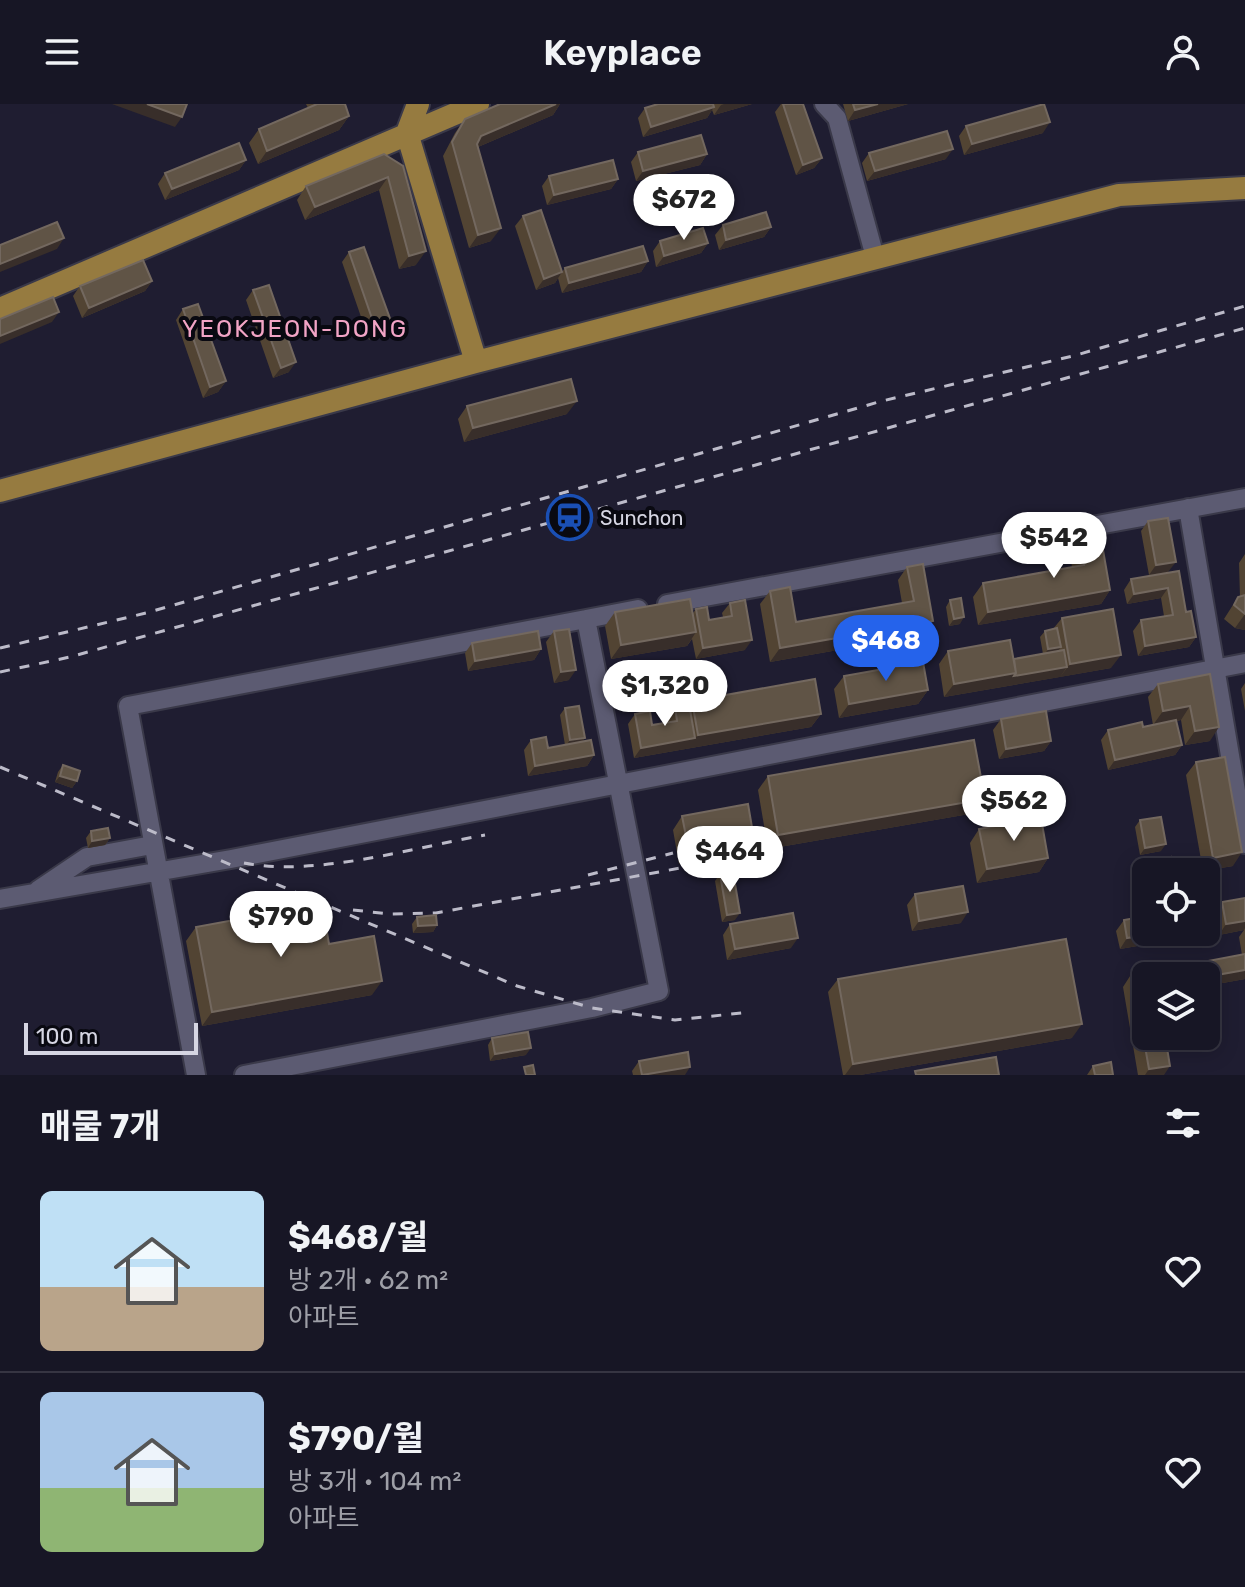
<!DOCTYPE html>
<html lang="ko">
<meta charset="utf-8">
<style>
body{margin:0;font-family:Rubik,"Noto Sans KR",sans-serif;background:#242332;color:#f1f3f6;height:100vh;display:flex;flex-direction:column;font-size:30px;white-space:nowrap}
*{box-sizing:border-box;margin:0}
p{font-size:26px;color:#9e9fa7}
.icon{flex:none;width:44px;height:44px;fill:none;stroke:currentColor;stroke-width:2;stroke-linecap:round;stroke-linejoin:round}
.map{position:relative;height:971px;overflow:hidden}
.sheet{display:flex;flex-direction:column;background:#171625;flex:1}
.sheet>*{flex:none}
.controls{position:absolute;left:1132px;top:754px;display:grid;gap:16px}
.controls a{display:grid;place-items:center;width:88px;height:88px;border-radius:12px;background:#171625;box-shadow:0 4px 20px #0003,0 0 0 2px #363542;font-size:40px}
.scale{position:absolute;left:24px;bottom:20px;width:174px;box-sizing:border-box;padding-left:8px;border:4px solid #d6d6e3;border-top:0;font-size:22px;line-height:28px;white-space:nowrap;color:#d6d6e3;-webkit-text-stroke:6px #090911;paint-order:stroke}
.price{position:absolute;translate:-50% -68px;padding:0 18px;border-radius:28px;background:#fff;color:#222;font-size:26px;line-height:52px;filter:drop-shadow(0 2px 4px #0008)}
.price::after{content:'';position:absolute;left:50%;top:48px;width:24px;height:18px;margin-left:-12px;background:inherit;clip-path:polygon(0 0,100% 0,50% 100%)}
.price.on{background:#2563eb;color:#fff}
ul{padding:0;list-style:none}
li{display:flex;align-items:center;gap:24px;height:200px;padding:0 40px}
li+li{border-top:2px solid #363542}
li span{display:grid;place-items:center;flex:none;width:224px;height:160px;border-radius:12px;color:#555}
li>.icon{margin-inline-start:auto}
span .icon{width:96px;height:96px;fill:#fffc;stroke-width:1}
li b{font-size:34px}
h2{display:flex;justify-content:space-between;align-items:center;height:96px;padding:0 40px;font-size:34px}
header{display:flex;justify-content:space-between;align-items:center;height:104px;padding:0 40px;background:#171625;font-size:36px;font-weight:600}
.map>svg:first-child{display:block}
</style>
<header><svg class="icon" aria-label="menu" viewBox="0 0 24 24"><path d="M4 6h16M4 12h16M4 18h16"/></svg>Keyplace<svg class="icon" aria-label="person" viewBox="0 0 24 24"><circle cx="12" cy="8" r="4"/><path d="M4 21q1-7 8-7t8 7"/></svg></header>
<div class="map">
<svg width="1245" height="971" viewBox="0 0 1245 971">
<rect width="100%" height="100%" fill="#1f1d31"/>
<g fill="none" stroke-linecap="round" stroke-linejoin="round">
<defs>
<path id="minor" d="M824 0 837 14 875 153
M1188 404 1245 740
M667 500 1245 394
M586 515 638 505
M38 786 87 753 152 741
M0 795 231 755 1245 559
M196 971 128 602 586 515 659 887 592 904 244 971"/>
<path id="major" d="M418 0 407 29 476 258
M0 205 478 0
M0 387 476 258 1119 91 1245 84"/>
</defs>
<use href="#minor" stroke="#3a3949" stroke-width="22"/>
<use href="#major" stroke="#3a3949" stroke-width="26"/>
<use href="#minor" stroke="#5c5b72" stroke-width="18"/>
<use href="#major" stroke="#967b40" stroke-width="22"/>
<path stroke="#bcbbc9" stroke-width="3" stroke-dasharray="10 10" stroke-linecap="butt" d="M0 544 146 509 882 297 1073 252 1245 202
M0 568 70 553 1245 224
M0 663 517 882 592 904 675 916 751 908
M244 759C316 773 412 744 485 731
M588 771 673 749
M353 806 390 810 436 809 740 753"/>
</g>
<path fill="#524433" d="M306 0H345L349 12 339 26 258 60 249 39 259 25 308 4Z
M500 0H560L553 11 478 43 491 137 469 144 443 52 455 29 465 15Z
M658 0H752L714 11 712 6 707 14 643 33 638 14 645 4Z
M781 0H803L822 54 814 64 796 71 775 8Z
M843 0H908L848 17Z
M966 22 1043 29 964 51 959 32Z
M638 48 707 50 700 61 636 77 631 58Z
M869 49 946 55 867 77 862 59Z
M384 50 416 161 399 165 379 86 305 116 297 96 306 82Z
M246 56 239 66 165 96 158 80 165 69Z
M549 72 618 75 611 85 547 101 542 82Z
M523 112 562 168 565 164 648 157 641 168 562 189 558 174 555 179 536 186 515 122Z
M723 121 771 123 764 133 719 146 715 131Z
M660 137 708 139 701 149 656 163 653 147Z
M349 148 384 230 369 236 342 158Z
M152 177 145 187 82 214 73 192 80 182Z
M253 186 289 268 273 274 246 196Z
M183 205 226 277 218 288 203 294 176 216Z
M467 302 567 310 464 338 458 315Z
M1148 417 1168 468 1149 471 1141 427Z
M1078 426 1110 486 1101 500 978 521 973 493 983 479 1072 463 1068 440Z
M1245 450V526L1235 524 1224 515 1238 493H1240L1239 459Z
M907 463 923 531 770 558 760 500 770 487 796 518 902 499 898 476Z
M1179 467 1186 508 1196 533 1189 543 1138 552 1133 527 1141 516 1164 512 1161 494 1127 500 1124 486 1131 475Z
M950 496 960 520 949 522 946 503Z
M730 499 745 546 696 555 692 535 687 542 611 555 605 522 615 508 693 509 696 505 709 516 723 513 722 509Z
M1062 514 1111 564 944 593 939 560 948 547 1014 555 1043 550 1040 533 1045 527 1053 525Z
M554 527 569 576 554 579 546 538Z
M472 539 541 545 534 556 468 567 465 549Z
M1210 570V637L1185 641 1181 616 1176 617 1182 641 1175 651 1108 666 1101 636 1108 626 1143 623 1153 621 1148 593 1158 580Z
M844 572 928 586 918 600 839 614 834 585Z
M1245 579V607L1241 585Z
M692 597 821 610 811 623 634 654 628 620 635 610 652 621 668 619V613L675 603 689 600Z
M565 604 585 634 582 638 594 651 587 662 528 672 524 646 531 636 548 644 565 641 560 611Z
M1001 615 1051 637 1044 647 999 655 993 626Z
M1196 658 1233 762 1203 767 1186 671Z
M63 661 77 677 72 684 55 678 58 668Z
M768 672 985 695 975 709 768 745 758 686Z
M682 712 754 735 745 749 679 760 673 726Z
M1140 716 1161 747 1140 751 1135 723Z
M979 725 1048 754 1039 768 977 779 970 739Z
M91 727 110 734 105 741 88 744 86 734Z
M1142 758 1146 768V782L1140 783 1137 765Z
M720 770 735 816 722 818 715 777Z
M915 790 961 819 912 827 907 801Z
M1245 794V875L1206 882V872H1202L1201 867 1208 857 1242 851 1239 833 1244 826 1219 831 1214 808 1222 798Z
M417 813 437 821 433 828 413 829 412 820Z
M1124 816 1172 836 1120 845 1116 827Z
M730 820 791 844 727 856 723 831Z
M196 823 329 840 372 891 202 922 186 837Z
M1132 869 1164 971H1138L1123 883Z
M838 875 1072 934 860 971H843L828 888Z
M492 934 526 951 490 957 488 941Z
M639 957 685 971H695H633L632 967Z
M1093 962 1113 971H1087Z"/>
<path fill="#382e2a" d="M112 0H147L182 13 175 23Z
M556 0H560L553 11 471 46 481 32Z
M724 0H752L714 11 721 1Z
M878 0H908L848 17 855 6Z
M714 3 707 14 643 33 651 23Z
M349 12 339 26 258 60 267 47Z
M1050 18 1043 29 964 51 972 40Z
M953 45 946 55 867 77 875 67Z
M707 50 700 61 636 77 643 67Z
M822 54 814 64 796 71 803 61Z
M246 56 239 66 165 96 172 85Z
M388 73 379 86 305 116 315 103Z
M618 75 611 85 547 101 554 91Z
M771 123 764 133 719 146 726 136Z
M501 124 491 137 469 144 478 131Z
M64 134 57 145 0 168V160Z
M708 139 701 149 656 163 664 152Z
M426 147 416 161 399 165 409 152Z
M648 157 641 168 562 189 569 179Z
M562 168 555 179 536 186 544 175Z
M152 177 145 187 82 214 89 204Z
M59 208 52 218 0 240V232Z
M392 220 384 230 369 236 376 226Z
M296 258 289 268 273 274 281 264Z
M226 277 218 288 203 294 210 283Z
M577 297 567 310 464 338 473 324Z
M1176 458 1168 468 1149 471 1156 461Z
M1168 484 1161 494 1127 500 1134 490Z
M1110 486 1101 500 978 521 988 508Z
M1245 510V526L1235 524Z
M964 513 960 520 949 522 954 515Z
M933 517 923 531 770 558 780 544Z
M696 528 687 542 611 555 621 541Z
M1196 533 1189 543 1138 552 1145 542Z
M752 536 745 546 696 555 703 544Z
M1061 543 1056 550 1044 552 1048 545Z
M541 545 534 556 468 567 475 557Z
M1121 551 1111 564 1060 573 1070 560Z
M1067 563 1060 573 944 593 954 580 1016 569Z
M576 566 569 576 554 579 561 568Z
M928 586 918 600 839 614 849 600Z
M1190 602 1181 616 1153 621 1163 607Z
M821 610 811 623 634 654 641 644 695 634 698 631Z
M1219 623 1210 637 1185 641 1195 627Z
M585 634 580 641 565 643 570 636Z
M1051 637 1044 647 999 655 1006 645Z
M1182 641 1175 651 1108 666 1115 656Z
M594 651 587 662 528 672 535 662Z
M60 672 77 677 72 684 55 678Z
M985 695 975 709 768 745 778 731Z
M110 734 105 741 88 744 92 737Z
M754 735 745 749 679 760 689 747Z
M1166 740 1161 747 1140 751 1145 744Z
M1242 748 1233 762 1203 767 1213 754Z
M1048 754 1039 768 977 779 987 765Z
M1146 775V782L1140 783 1145 776Z
M968 808 961 819 912 827 919 817Z
M740 809 735 816 722 818 727 811Z
M1245 817V824L1244 826 1219 831 1226 820Z
M437 821 433 828 413 829 418 822Z
M1163 828H1177L1172 836 1120 845 1127 834Z
M798 834 791 844 727 856 735 845Z
M1245 866V875L1206 882V878L1211 872Z
M382 877 372 891 202 922 212 908Z
M1082 920 1072 934 860 971H845L853 960Z
M531 944 526 951 490 957 495 950Z
M1170 962 1164 971H1145L1149 965Z
M690 963 685 971H645Z"/>
<path fill="#605446" stroke="#73685f" stroke-width="2" d="M147 0H187L182 13Z
M317 0H345L349 12 267 47 259 25Z
M500 0H556L481 32 477 40 501 124 478 131 452 38 465 15Z
M658 0H713L714 3 651 23 645 4Z
M783 0H803L822 54 803 61Z
M853 0H878L855 6Z
M1044 0 1050 18 972 40 966 22Z
M947 27 953 45 875 67 869 49Z
M701 31 707 50 643 67 638 48Z
M239 39 246 56 172 85 165 69Z
M384 50 403 62 426 147 409 152 388 73 315 103 306 82Z
M613 56 618 75 554 91 549 72Z
M541 106 562 168 544 175 523 112Z
M766 108 771 123 726 136 723 121Z
M57 118 64 134 0 160V141Z
M703 124 708 139 664 152 660 137Z
M643 142 648 157 569 179 565 164Z
M364 143 392 220 376 226 349 148Z
M143 156 152 177 89 204 80 182Z
M269 181 296 258 281 264 253 186Z
M53 193 59 208 0 232V215Z
M198 200 226 277 210 283 183 205Z
M571 275 577 297 473 324 467 302Z
M1168 414 1176 458 1156 461 1148 417Z
M1099 423 1110 486 988 508 983 479 1084 461 1078 426Z
M923 460 933 517 780 544 770 487 790 483 796 518 914 497 907 463Z
M1179 467 1186 508 1191 507 1196 533 1145 542 1141 516 1173 511 1168 484 1134 490 1131 475Z
M1245 491V510L1234 501 1238 493Z
M961 494 964 513 954 515 950 496Z
M690 495 696 528 621 541 615 508Z
M745 496 752 536 703 544 696 505 707 503 709 516 732 512 730 499Z
M1113 505 1121 551 1070 560 1062 514Z
M1057 524 1061 543 1048 545 1045 527Z
M569 525 576 566 561 568 554 527Z
M538 527 541 545 475 557 472 539Z
M1010 536 1016 569 954 580 948 547Z
M1064 546 1067 563 1014 572 1016 569 1014 555Z
M923 558 928 586 849 600 844 572Z
M1210 570 1219 623 1195 627 1190 602 1163 607 1158 580Z
M815 575 821 610 698 631 692 597Z
M689 600 695 634 641 644 635 610 650 607 652 621 677 617 675 603Z
M579 602 585 634 570 636 565 604Z
M1046 607 1051 637 1006 645 1001 615Z
M1176 616 1182 641 1115 656 1108 626 1142 618 1143 623Z
M546 633 548 644 591 636 594 651 535 662 531 636Z
M974 636 985 695 778 731 768 672Z
M1225 653 1242 748 1213 754 1196 658Z
M63 661 80 667 77 677 60 672Z
M748 700 754 735 689 747 682 712Z
M1161 713 1166 740 1145 744 1140 716Z
M1041 714 1048 754 987 765 979 725Z
M108 724 110 734 92 737 91 727Z
M1171 753 1173 768H1146V775L1145 776 1142 758Z
M733 768 740 809 727 811 720 770Z
M963 782 968 808 919 817 915 790Z
M1245 794V817L1226 820 1222 798Z
M322 800 329 840 374 832 382 877 212 908 196 823Z
M793 809 798 834 735 845 730 820Z
M436 811 437 821 418 822 417 813Z
M1146 812V828H1163L1127 834 1124 816Z
M1066 835 1082 920 853 960 838 875Z
M1245 850V866L1211 872 1208 857Z
M1153 865 1154 872H1146V932H1165L1170 962 1149 965 1132 869Z
M528 928 531 944 495 950 492 934Z
M688 948 690 963 642 971 639 957Z
M996 953 999 971H916L915 967Z
M1111 958 1113 971H1095L1093 962Z
M533 961 535 971H526L524 963Z"/>
<defs>
<symbol id="station-ring" viewBox="-11 -11 22 22"><circle r="9.5" fill="#090911" stroke="#1a4fb4" stroke-width="1.5"/><path d="M-3-6H3Q5-6 5-4V2Q5 4 3 4L4.5 6H3L1.5 4h-3L-3 6H-4.5L-3 4Q-5 4-5 2V-4Q-5-6-3-6ZM-3.5-4v3h7v-3ZM-3.5 1v1.5H-2V1ZM2 1v1.5H3.5V1Z" fill="#1a4fb4"/></symbol>
</defs>
<g fill-rule="evenodd">
<use href="#station-ring" x="544" y="388" width="51" height="51"/>
</g>
<g text-anchor="middle" dominant-baseline="central" stroke-width="8" stroke-linejoin="round" paint-order="stroke">
<g font-size="20" fill="#d6d6e3" stroke="#090911" text-anchor="start">
<text x="600" y="414">Sunchon</text>
</g>
<g font-size="24" letter-spacing="2" fill="#f2a4c5" stroke="#090911">
<text x="295" y="225">YEOKJEON-DONG</text>
</g>
</g>
</svg>
<div class="controls">
<a><svg class="icon" aria-label="locate" viewBox="0 0 24 24"><circle cx="12" cy="12" r="6"/><path d="M12 2v4M12 18v4M2 12h4M18 12h4"/></svg></a>
<a><svg class="icon" aria-label="layers" viewBox="0 0 24 24"><path d="M12 4l9 5-9 5-9-5zM3 14l9 5 9-5"/></svg></a>
</div>
<div class="scale">100 m</div>
<b class="price" style="left:684px;top:138px">$672</b>
<b class="price" style="left:1054px;top:476px">$542</b>
<b class="price on" style="left:886px;top:579px">$468</b>
<b class="price" style="left:665px;top:624px">$1,320</b>
<b class="price" style="left:1014px;top:739px">$562</b>
<b class="price" style="left:730px;top:790px">$464</b>
<b class="price" style="left:281px;top:855px">$790</b>
</div>
<section class="sheet">
<h2>매물 7개<svg class="icon" aria-label="filters" viewBox="0 0 24 24"><path d="M4 7h16M4 17h16"/><circle cx="9" cy="7" r="2"/><circle cx="15" cy="17" r="2"/></svg></h2>
<ul>
<li><span style="background:linear-gradient(#bfe0f5 60%,#b9a48a 0)"><svg class="icon" aria-label="home" viewBox="0 0 24 24"><path d="M3 11l9-7 9 7M6 9v11h12V9"/></svg></span><div><b>$468/월</b><p>방 2개 · 62 m²</p><p>아파트</p></div><svg class="icon" aria-label="heart" viewBox="0 0 24 24"><path d="M12 20l-8-8c-3-5 5-10 8-4 3-6 11-1 8 4z"/></svg></li>
<li><span style="background:linear-gradient(#a9c7e8 60%,#8fb573 0)"><svg class="icon" aria-label="home" viewBox="0 0 24 24"><path d="M3 11l9-7 9 7M6 9v11h12V9"/></svg></span><div><b>$790/월</b><p>방 3개 · 104 m²</p><p>아파트</p></div><svg class="icon" aria-label="heart" viewBox="0 0 24 24"><path d="M12 20l-8-8c-3-5 5-10 8-4 3-6 11-1 8 4z"/></svg></li>
</ul>
</section>
